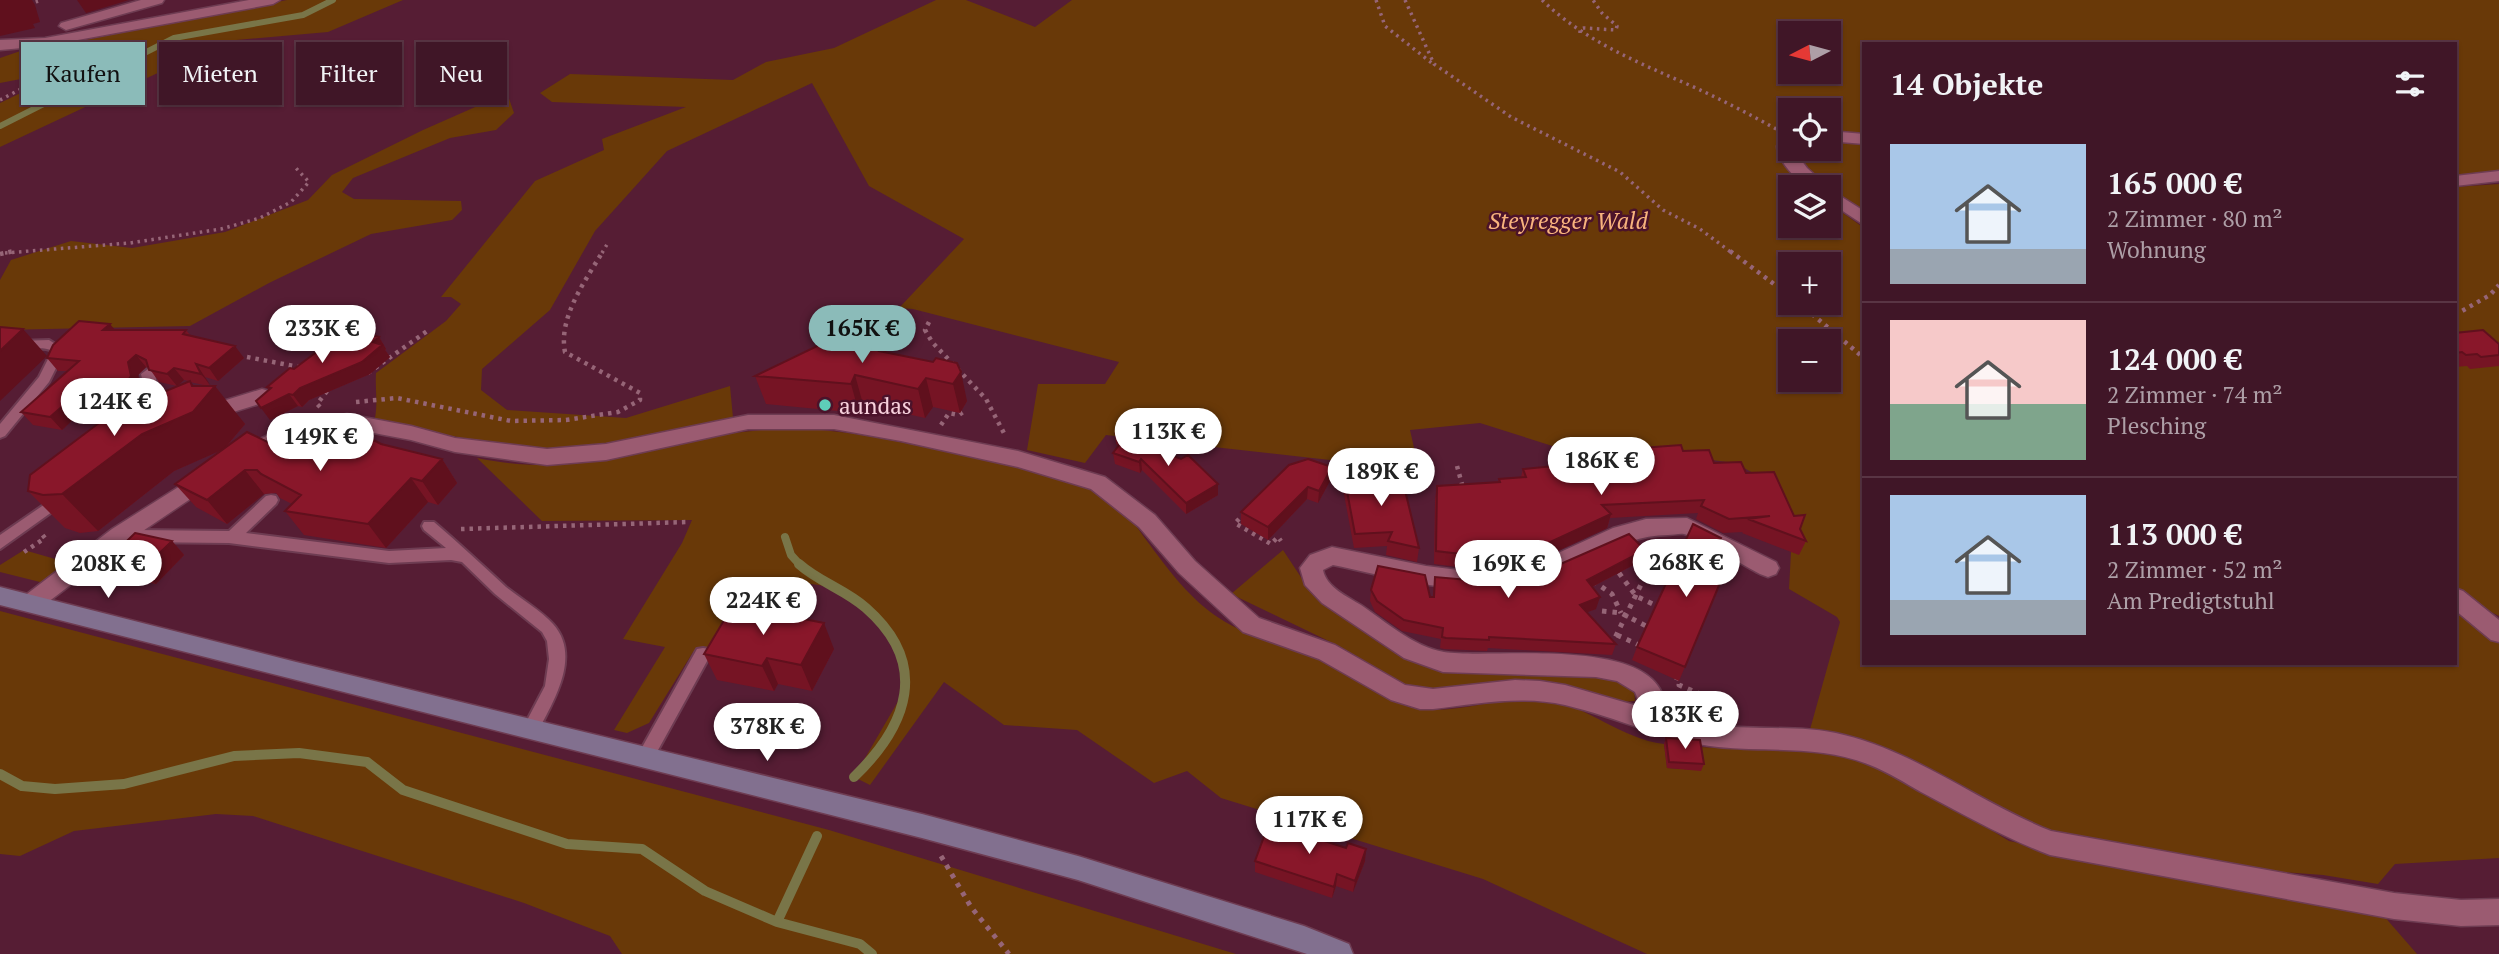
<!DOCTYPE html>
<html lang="de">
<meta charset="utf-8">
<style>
body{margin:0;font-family:"PT Serif",serif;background:#471f2f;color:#f1f3f6;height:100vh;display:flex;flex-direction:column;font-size:26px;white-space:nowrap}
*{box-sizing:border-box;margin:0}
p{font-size:23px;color:#ae9fa7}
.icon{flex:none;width:38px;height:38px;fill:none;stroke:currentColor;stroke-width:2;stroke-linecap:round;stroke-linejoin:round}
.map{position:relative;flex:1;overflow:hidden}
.drawer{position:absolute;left:1862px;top:42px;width:595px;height:623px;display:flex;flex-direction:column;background:#401627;border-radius:0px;box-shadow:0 2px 5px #0004,0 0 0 2px #593544}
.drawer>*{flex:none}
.banner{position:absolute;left:21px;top:42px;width:665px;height:63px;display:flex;gap:14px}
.needle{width:46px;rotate:264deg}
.tools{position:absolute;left:1778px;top:21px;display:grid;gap:14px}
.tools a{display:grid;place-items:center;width:63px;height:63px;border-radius:0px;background:#401627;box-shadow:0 2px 5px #0004,0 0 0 2px #593544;font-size:35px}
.price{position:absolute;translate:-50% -60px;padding:0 16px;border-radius:24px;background:#fff;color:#222;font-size:23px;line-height:46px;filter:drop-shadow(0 2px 4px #0008)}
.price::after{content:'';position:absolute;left:50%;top:42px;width:21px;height:16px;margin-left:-10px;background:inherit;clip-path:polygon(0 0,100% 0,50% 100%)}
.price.on{background:#8bbbb9;color:#111}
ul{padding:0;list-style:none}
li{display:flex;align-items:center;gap:21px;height:175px;padding:0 28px}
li+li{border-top:2px solid #593544}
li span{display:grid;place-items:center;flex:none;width:196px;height:140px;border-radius:0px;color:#555}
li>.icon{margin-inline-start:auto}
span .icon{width:84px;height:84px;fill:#fffc;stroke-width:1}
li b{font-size:30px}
h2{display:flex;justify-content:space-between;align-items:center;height:84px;padding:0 28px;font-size:30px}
.chip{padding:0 24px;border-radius:0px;background:#401627;box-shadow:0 2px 5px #0004,0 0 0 2px #593544;font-size:24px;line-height:63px}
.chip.on{background:#8bbbb9;color:#111}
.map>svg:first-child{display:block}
</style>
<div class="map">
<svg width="2499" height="954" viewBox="0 0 2499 954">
<rect width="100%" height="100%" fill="#561d34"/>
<path fill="#693908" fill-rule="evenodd" d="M287 0H403L328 32 236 40 162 71 0 147V103L68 70 0 83V58L35 46 91 39Z
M936 0H966L1035 27 1072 0H2499V172L2455 177V44H1864V137L1829 133V110H1790V135L1777 141C1780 162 1789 175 1807 187H1790V226H1829V203L1864 228V663H2455V604L2499 639V858L2395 864 2378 884 2323 875 2226 868 2100 845 2025 824 1868 742 1843 736 1809 733 1840 622 1837 617 1789 589 1791 552 1799 528 1775 485 1735 463 1628 449 1565 450 1480 423 1410 430 1419 470 1106 435 1085 463 1027 450 1038 384H1105L1119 362 913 309 899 308 964 239 869 186 812 83 667 151 595 231 550 310 482 369 481 390 507 410 626 418 730 386 733 418C687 427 639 441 592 447 519 456 445 434 375 418 378 402 375 389 376 373L446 321 461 304 451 297H441L535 181 604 150 602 139 686 107 552 102 540 93 570 74 733 80 766 62 834 48ZM1790 33H1829V72H1790ZM1790 264H1829V303H1790ZM1790 341H1829V380H1790Z
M507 93 514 113 496 130 450 138 353 178 342 192 354 199 461 201 462 210 452 220 371 234 269 283 190 326 0 330V280L11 260 71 241 132 248 225 232 308 200 332 175 423 130Z
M1829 140 1864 143V212C1846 199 1798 172 1800 149H1829Z
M2499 184V616L2455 594V187Z
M779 428C851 428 922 447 992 462 1030 471 1075 476 1108 498 1126 509 1137 528 1150 545 1169 571 1191 600 1219 618 1258 644 1305 647 1345 670 1370 684 1390 705 1419 709 1461 714 1504 694 1546 700 1589 706 1621 739 1664 744L1667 768 1700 770 1697 747 1839 753 1883 764 2009 841 2383 915 2417 954H1647L1483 879 1221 798 1187 771 1154 783 1077 730 1004 725 944 682 870 785 854 777 907 686C908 646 874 602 837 589 814 582 784 582 761 579L716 654 693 652 649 723 627 733 614 730 665 647 623 639 682 543 692 520 542 521 477 458C562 475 607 458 688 440 718 434 749 432 779 428Z
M24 550 69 563 44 583 0 572V565Z
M1283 550 1312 594 1382 645 1411 659 1610 676 1634 687 1635 701 1621 702 1559 683 1531 681 1453 691 1409 687 1341 647 1231 594Z
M0 611 829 830 1236 954H622L610 936 524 903 253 816 216 814 74 831 20 856 0 854Z"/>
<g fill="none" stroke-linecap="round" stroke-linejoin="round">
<path stroke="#797548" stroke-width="6" d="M0 126 174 38 303 15 333 0"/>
<path stroke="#797548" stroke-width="8" d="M785 537 791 555 801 566"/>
<path stroke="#797548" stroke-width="10" d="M799 564C819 582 846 590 866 608 930 664 908 725 854 777
M0 774 22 786 55 789 124 784 234 756 299 753 367 762 403 790 567 844 642 849 705 891 777 922 860 944 872 954
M777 922 817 836"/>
<defs>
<path id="lane" d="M49 340 65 350 49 382 5 436 0 438V424L39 377 52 351C39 344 22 354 12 345L18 341Z
M148 369 155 374 158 389 137 420H127L125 417 144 389 141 374Z
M61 493 66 494 68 498 66 502 0 549V535Z
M271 495 276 496 278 500 276 504 246 533 389 551 446 548 424 530 422 526 424 522H434C459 543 482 565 506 587 521 599 540 610 553 624 582 656 553 702 537 733L531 735 525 733 523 728 545 686 549 659 547 641 542 632 495 594 462 562 451 560 389 563 229 543 136 542 131 540 129 536 131 532 136 530 229 531 266 496Z
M703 648 709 649 711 654 652 761 646 763 640 761 638 756 640 751 697 649Z"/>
<path id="street" d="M141 0H164L162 3 66 30 59 26 61 23Z
M249 0H280L273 4 45 46 0 50V40L45 38Z
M1829 131 1864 134V144L1829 141Z
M1790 136V149H1793L1807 168 1828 187C1823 187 1815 189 1810 187 1797 183 1777 159 1777 146L1784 138Z
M2499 171V181L2455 186V176Z
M1829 189 1864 211V225L1829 202Z
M262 389 269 391 272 396 269 401 204 421 197 419 194 414 197 409Z
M347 414 411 426 455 438 547 449 606 444 748 415H834L1018 451 1105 477 1155 515 1195 561 1259 618 1335 645 1405 685 1433 689 1515 680 1540 681 1565 685 1641 707 1635 692 1617 681 1596 677 1443 672 1404 658 1322 603 1305 585 1300 568 1310 555 1332 547 1426 566 1475 572 1514 568 1543 560 1613 528 1646 519 1687 518 1776 562 1779 568 1776 574 1768 577 1760 574C1742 565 1701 538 1684 534 1680 533 1673 535 1668 535 1611 536 1568 577 1512 586 1452 596 1391 577 1333 565L1323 570C1326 587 1348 597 1361 605 1386 622 1414 647 1444 652 1493 660 1670 632 1665 713 1682 717 1699 723 1716 725 1758 731 1802 724 1844 735 1918 753 1980 803 2051 831L2394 893 2461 900 2499 899V925L2461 926 2394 919 2050 855C2005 838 1964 815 1921 792 1905 783 1888 772 1870 765 1822 745 1768 752 1718 747 1665 741 1616 717 1565 705 1522 695 1476 704 1433 709H1420L1391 700 1319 659 1243 632 1179 573 1139 527 1091 489 1018 467 901 441 834 429H748L606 460 547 465 455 452 411 440 347 428 303 436 243 463 236 460 233 455 236 450 292 424Z
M207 469 214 471 218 477 214 483 128 541 39 609 31 612 23 609 20 603 23 597 112 529Z
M2455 588 2463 591 2499 620V642L2491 640 2455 610Z"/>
<path id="secondary" d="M0 587 296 662 922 814 1078 856 1304 926 1349 944 1353 954H1307L1078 880 922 838 0 605Z"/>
</defs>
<use href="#lane" stroke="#6e3c52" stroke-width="4"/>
<use href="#street" stroke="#6e3c52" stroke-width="3"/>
<use href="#secondary" stroke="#6e3c52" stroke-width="3"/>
<path stroke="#966577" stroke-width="3.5" stroke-dasharray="2.5 4.5" stroke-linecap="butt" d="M1376 0 1385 26 1433 64
M1405 0 1434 64 1511 117 1620 172 1663 210 1700 229 1732 253
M1542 0C1587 43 1640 63 1696 88 1724 101 1751 115 1778 130
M29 4 42 0
M1580 33V29L1584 28 1616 30 1617 26 1602 13 1593 0
M0 100 38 80
M5 253 130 243 221 229 260 218 291 202 309 182 294 166
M602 253 609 241"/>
<path stroke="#966577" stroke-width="4.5" stroke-dasharray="3.5 5" stroke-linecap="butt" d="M1730 251 1790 296
M0 254 14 251
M1799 303 1864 358
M2455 315 2490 295 2499 285
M929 322 925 330 932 342 986 399 1006 437
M247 357 299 367 296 370
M368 373 430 329
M356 402 397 398 511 421 566 420 618 412 640 400V393L565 352C558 317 586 280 603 251
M320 407 317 404 328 390
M941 425 949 413 959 415 963 412
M1457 466 1463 488
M1245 513 1235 523 1271 544 1278 537 1281 541
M461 529 688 522
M24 552 45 538 41 533
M1656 555 1677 562
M1651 566 1660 547"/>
<path stroke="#966577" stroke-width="5" stroke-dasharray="4.5 6" stroke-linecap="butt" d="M1619 573 1636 596 1657 606
M1645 577 1666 585
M1593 581 1612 594 1621 613
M1602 611 1621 613 1648 627
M1617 635 1639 645
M1611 646 1651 564
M1675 677 1680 679 1679 685 1700 694
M941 856 971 907 1009 954"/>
<use href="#lane" fill="#9b5b71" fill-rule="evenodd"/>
<use href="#street" fill="#9b5b71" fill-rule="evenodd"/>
<use href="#secondary" fill="#82708f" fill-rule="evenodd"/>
</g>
<path fill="#761424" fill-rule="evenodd" d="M116 330H186L191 336 244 358 218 381 205 377 210 386 245 424 226 447 296 456 381 444 442 459 457 483 438 505 428 502 386 548 304 535 285 511 292 504 280 498 276 493 264 494 227 524 196 507 175 484 221 450 174 471 98 531 80 533 65 528 28 491 114 414 84 409 62 430 33 425 21 412 68 371H58L47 358ZM146 367 149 368 159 382 177 386 184 380 189 381 128 407 141 388 138 375ZM190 382 208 386H194Z
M2455 333 2499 344V366L2470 369 2467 366 2455 367Z
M379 337 386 349 385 350 390 357 370 374 309 400 302 407 298 406 270 420 269 390 267 387 343 341Z
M865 341 886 352 933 362 936 358 967 401 960 413 933 407 925 418 863 404 859 413 766 404 755 376Z
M1115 433 1125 437 1153 443V448L1218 484V495L1186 514 1142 470 1140 473 1115 464 1113 453 1118 446 1116 444Z
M1586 444 1683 451 1714 463 1746 473 1800 529 1806 541 1799 555 1742 533 1743 532 1723 533 1696 519 1698 513 1610 518 1607 528 1542 558 1514 565 1475 569 1434 564 1435 500 1437 486 1498 482 1499 479 1521 477 1523 469 1558 466 1561 454 1583 452Z
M1344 475 1376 479 1419 548 1417 562 1386 555 1387 546 1354 548 1343 489Z
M1331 479 1318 503 1307 499 1268 540 1241 524V512Z
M172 541 184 555 156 584 118 577 104 563Z
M1715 554 1730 559 1679 681 1632 660 1637 647Z
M1641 561 1592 587 1596 609 1587 612 1616 644 1612 655 1488 648 1487 651 1444 649 1440 648 1441 639 1402 631 1375 612 1370 601 1371 590 1433 597 1435 577 1469 580 1515 577Z
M834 649 812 691 778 684 774 691 717 680 704 654Z
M1666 738 1704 764 1701 771 1667 768 1664 744Z
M1346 848 1365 861 1353 892 1336 886 1332 898 1255 872V861Z"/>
<path fill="#60101d" d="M0 0H32L35 5 40 22 33 24 35 28 0 36Z
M77 0H129L86 13Z
M110 324 120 336 103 330Z
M23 329 47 356 0 401V351Z
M379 337 386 349 385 350 390 357 370 374 309 400 302 407 293 395 300 388 373 342Z
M884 343 891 371 879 351Z
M235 346 244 358 218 381 209 368Z
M136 355 146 367 138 375 141 388 122 415 111 403 128 362Z
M196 364 205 377 211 386 201 374Z
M174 368 184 380 177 386 167 374Z
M961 372 967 401 960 413 953 384Z
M855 375 863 404 859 413 851 384Z
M926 378 933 407 925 418 918 389Z
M190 381 204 399 215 386 245 424 224 449 174 471 98 531 62 494 192 386Z
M289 394 298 406 270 420 261 408Z
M73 397 84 409 62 430 50 417Z
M442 459 457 483 438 505 422 481Z
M1141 459 1142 470 1140 473 1139 462Z
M1332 467 1331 479 1318 503 1319 491Z
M245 470 264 494 227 524 207 500Z
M411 478 428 502 386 548 368 524Z
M1218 484V495L1186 514V503Z
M1308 487 1307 499 1268 540V527Z
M1611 514 1607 528 1542 558 1514 565 1517 552Z
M172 541 184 555 156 584 142 570Z
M1645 550 1641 561 1584 591 1587 580Z
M1600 597 1596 609 1577 616 1580 605Z
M824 623 834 649 812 691 801 665Z
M767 658 778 684 774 691 762 666Z
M1366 849 1365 861 1353 892 1355 881Z
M1337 874 1336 886 1332 898 1334 887Z"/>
<path fill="#89172a" stroke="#60101d" stroke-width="2" d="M79 321 110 324 103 330H186L183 334 235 346 209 368 196 364 201 374 174 368 167 374 149 370 146 360 136 355 128 362 131 376 111 403 73 397 50 417 21 412 79 361 47 358 53 345Z
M0 327 23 329 0 351Z
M356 330 379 337 373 342 382 345 362 362 300 388 293 395 289 394 261 408 256 401 271 388 267 387 290 368 294 369 335 338 343 341Z
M2483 330 2499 344V355L2481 357 2477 354 2466 355 2462 352 2455 353V333Z
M840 335 864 337 863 341 884 343 879 351 933 362 936 358 957 363 961 372 953 384 926 378 918 389 855 375 851 384 755 376Z
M190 381 192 386H215L193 412 142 434 62 494 43 495 28 491 30 475 99 423 120 410Z
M341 423 381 444 442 459 422 481 411 478 368 524 285 511 301 495 261 474 257 470H245L207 500 175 484 247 432 296 456Z
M1115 433 1125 437 1128 434 1153 443 1150 447 1181 459 1188 455 1218 484 1186 503 1141 459 1139 462 1113 453 1122 441Z
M1638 440 1641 448 1681 445 1683 451 1709 450 1714 463 1741 462 1746 473 1774 472 1794 516 1805 515 1800 529 1806 541 1748 519 1770 516 1729 519 1701 506 1704 500 1602 505 1611 514 1546 544 1517 552 1478 556 1436 551 1437 486 1500 482 1499 479 1526 477 1523 469 1565 465 1561 454 1588 452 1586 444Z
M1308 459 1332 467 1319 491 1308 487 1268 527 1241 512 1289 465Z
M1375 473 1376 479 1402 478 1419 548 1388 541 1392 532 1355 534 1344 475Z
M1693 524 1721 538 1715 553 1730 559 1685 667 1637 647Z
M135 533 172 541 142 570 104 563Z
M1629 534 1645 550 1587 580 1600 597 1580 605 1616 644 1489 637V640L1446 638 1442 637 1443 628 1404 620 1377 601 1371 590 1378 566 1425 575 1430 597H1434L1435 577 1469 580 1515 577 1556 566Z
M733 605 824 623 801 665 767 658 762 666 704 654Z
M1666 738 1700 740 1704 764 1669 762Z
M1269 823 1346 848 1348 843 1366 849 1355 881 1337 874 1334 887 1255 861Z"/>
<circle fill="#5eceb8" stroke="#4b122a" stroke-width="2.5" cx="825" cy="405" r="7"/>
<g text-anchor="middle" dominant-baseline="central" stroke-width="5" stroke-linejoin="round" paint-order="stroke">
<g font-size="23" font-style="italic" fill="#f8b37d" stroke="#4b122a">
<text x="1568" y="220">Steyregger Wald</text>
</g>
<g font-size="23" fill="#f7d1dc" stroke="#4b122a" text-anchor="start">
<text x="839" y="405">aundas</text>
</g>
</g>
</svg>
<div class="tools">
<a><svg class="needle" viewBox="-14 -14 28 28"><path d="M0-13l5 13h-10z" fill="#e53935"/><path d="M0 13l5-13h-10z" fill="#ae9fa7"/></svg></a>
<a><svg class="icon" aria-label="locate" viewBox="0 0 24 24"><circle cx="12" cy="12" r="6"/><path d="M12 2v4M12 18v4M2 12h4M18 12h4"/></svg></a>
<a><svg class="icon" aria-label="layers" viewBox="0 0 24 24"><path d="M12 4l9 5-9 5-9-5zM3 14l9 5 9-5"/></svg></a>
<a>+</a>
<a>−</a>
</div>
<b class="price" style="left:322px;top:365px">233K €</b>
<b class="price on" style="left:862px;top:365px">165K €</b>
<b class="price" style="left:114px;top:438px">124K €</b>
<b class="price" style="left:1168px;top:468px">113K €</b>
<b class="price" style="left:320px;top:473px">149K €</b>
<b class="price" style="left:1601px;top:497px">186K €</b>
<b class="price" style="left:1381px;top:508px">189K €</b>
<b class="price" style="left:1686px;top:599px">268K €</b>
<b class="price" style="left:108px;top:600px">208K €</b>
<b class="price" style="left:1508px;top:600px">169K €</b>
<b class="price" style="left:763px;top:637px">224K €</b>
<b class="price" style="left:1685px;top:751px">183K €</b>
<b class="price" style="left:767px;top:763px">378K €</b>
<b class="price" style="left:1309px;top:856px">117K €</b>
<div class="banner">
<a class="chip on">Kaufen</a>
<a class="chip">Mieten</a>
<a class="chip">Filter</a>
<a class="chip">Neu</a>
</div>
<section class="drawer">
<h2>14 Objekte<svg class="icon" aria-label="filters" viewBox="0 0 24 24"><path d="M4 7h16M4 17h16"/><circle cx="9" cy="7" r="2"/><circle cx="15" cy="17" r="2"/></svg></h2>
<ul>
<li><span style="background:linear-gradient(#a9c7e8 75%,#9aa5b1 0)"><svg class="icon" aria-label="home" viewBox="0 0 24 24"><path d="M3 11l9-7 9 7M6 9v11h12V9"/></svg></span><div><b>165 000 €</b><p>2 Zimmer · 80 m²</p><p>Wohnung</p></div></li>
<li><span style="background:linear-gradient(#f6c9c9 60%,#7fa58c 0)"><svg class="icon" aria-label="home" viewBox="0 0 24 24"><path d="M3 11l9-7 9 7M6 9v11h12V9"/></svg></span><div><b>124 000 €</b><p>2 Zimmer · 74 m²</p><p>Plesching</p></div></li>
<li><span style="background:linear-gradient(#a9c7e8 75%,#9aa5b1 0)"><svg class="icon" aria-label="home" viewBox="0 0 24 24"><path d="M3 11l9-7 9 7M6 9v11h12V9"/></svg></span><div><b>113 000 €</b><p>2 Zimmer · 52 m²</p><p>Am Predigtstuhl</p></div></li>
</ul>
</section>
</div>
